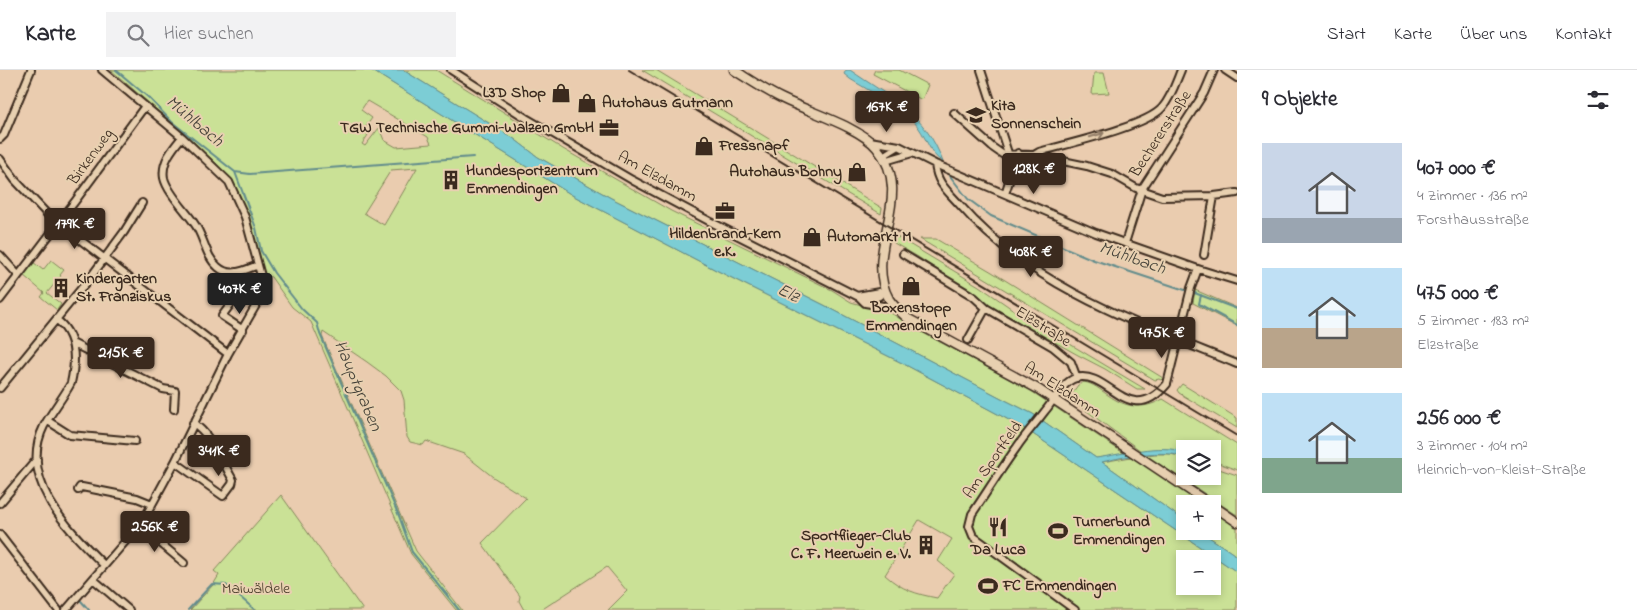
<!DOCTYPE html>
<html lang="de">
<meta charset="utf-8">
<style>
body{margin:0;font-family:"Indie Flower",sans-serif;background:#f2f2f3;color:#2b2b33;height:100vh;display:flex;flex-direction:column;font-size:19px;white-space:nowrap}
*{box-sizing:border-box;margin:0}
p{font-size:16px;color:#7c7c81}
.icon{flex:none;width:28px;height:28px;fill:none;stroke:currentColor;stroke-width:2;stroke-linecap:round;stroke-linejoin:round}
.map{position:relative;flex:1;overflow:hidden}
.drawer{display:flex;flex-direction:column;background:#fff;width:400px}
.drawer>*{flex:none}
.buttons{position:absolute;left:1176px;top:370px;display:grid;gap:10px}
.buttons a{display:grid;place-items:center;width:45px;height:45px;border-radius:0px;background:#fff;box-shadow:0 2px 8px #0003;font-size:25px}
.price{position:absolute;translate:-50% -42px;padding:0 11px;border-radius:5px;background:#3b2a1e;color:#fff;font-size:16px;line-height:32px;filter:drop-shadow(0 1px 2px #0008)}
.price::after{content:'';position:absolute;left:50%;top:30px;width:15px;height:11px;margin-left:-8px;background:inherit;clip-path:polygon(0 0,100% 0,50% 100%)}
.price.on{background:#222;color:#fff}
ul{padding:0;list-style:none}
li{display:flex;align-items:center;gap:15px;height:125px;padding:0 25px}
li span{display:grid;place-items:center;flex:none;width:140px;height:100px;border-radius:0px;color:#555}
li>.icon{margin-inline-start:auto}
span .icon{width:60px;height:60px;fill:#fffc;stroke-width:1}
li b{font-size:21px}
h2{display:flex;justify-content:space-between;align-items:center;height:60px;padding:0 25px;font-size:21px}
header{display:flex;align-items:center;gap:30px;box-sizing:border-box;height:70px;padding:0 25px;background:#fff;border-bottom:1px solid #e1e1e2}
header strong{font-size:24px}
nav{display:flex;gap:28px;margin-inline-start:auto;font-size:18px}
.search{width:350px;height:45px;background:#f2f2f3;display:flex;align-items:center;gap:12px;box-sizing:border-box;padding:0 18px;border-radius:0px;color:#7c7c81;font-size:19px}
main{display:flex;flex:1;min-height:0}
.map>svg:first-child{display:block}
</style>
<header>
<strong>Karte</strong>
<div class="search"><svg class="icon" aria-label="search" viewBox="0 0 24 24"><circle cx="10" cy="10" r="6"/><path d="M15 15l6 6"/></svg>Hier suchen</div>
<nav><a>Start</a><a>Karte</a><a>Über uns</a><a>Kontakt</a></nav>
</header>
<main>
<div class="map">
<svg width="1237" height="540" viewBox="0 0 1237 540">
<rect width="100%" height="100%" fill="#eaccaf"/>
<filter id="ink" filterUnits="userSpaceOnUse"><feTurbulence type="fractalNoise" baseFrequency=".02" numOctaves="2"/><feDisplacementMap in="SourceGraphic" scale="10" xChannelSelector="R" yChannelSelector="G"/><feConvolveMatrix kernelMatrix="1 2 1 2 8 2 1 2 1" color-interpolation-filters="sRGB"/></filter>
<g filter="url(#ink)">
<path fill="#cae196" stroke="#82865a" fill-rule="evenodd" d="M111 0H371L572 125 716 200 902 293 1024 358 1237 502V540H608L627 521 607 497 541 540H524L519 531 520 526 482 473 526 428 493 407 464 384 426 371 423 375 410 372 407 367 404 330 401 321 386 306 367 292 323 262 322 266 416 481 462 540H456L411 484 311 252 292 237 271 207 264 205 252 160 233 113 215 92 196 74ZM367 31 428 67 431 74 396 77 384 70 379 58 365 76 362 74 368 65 363 61 372 48 361 40ZM417 98 384 155 364 143 391 100ZM919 450 952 469 938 491 954 504 937 528C916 524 902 520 885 505ZM1185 489H1212V516H1185Z
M403 0H436L563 79 671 141 832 220 851 232 868 237 878 238 888 241 914 258 1031 321 1125 384 1096 388 1033 344 1007 331 824 235 611 128 538 87 513 68Z
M642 0H656L882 138 881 144Z
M875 0H899L928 15 922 30 873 4Z
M1094 3H1104L1109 23 1092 24Z
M894 165 979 216 1018 243 1145 319H1137L1105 299 1078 285 986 234 970 221 918 187 894 173Z
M920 169H936L992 202 1163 308 1161 310 1159 309 1155 310Z
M51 190 64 200 60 205 61 206 47 223 61 234 57 240 41 227 44 223 23 205 33 192 43 200Z
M1195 220 1237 238V256L1193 233Z
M1084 312C1094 314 1099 319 1108 325 1126 338 1143 340 1163 329L1237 375V400L1213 391 1212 379H1185V382C1170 378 1156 378 1141 381L1069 328 1078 315Z
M1182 314 1237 348V358L1179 323 1177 320Z
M1155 384H1170L1185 387V406H1212L1213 397 1237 405V445L1146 385Z
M1131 387 1206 434H1185V451L1102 392Z
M281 425 363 540H190L213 515 219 505 214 501Z
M1213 438 1237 455V486L1200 461H1212Z"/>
<path fill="#7ccdd5" stroke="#628c8c" d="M371 0H403L513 68 538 87 611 128 824 235 1007 331 1033 344 1096 388C1125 384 1157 373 1185 382V387C1161 379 1126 386 1102 392L1185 451V461H1200L1237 486V502L1024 358 902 293 716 200 572 125Z
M846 0H850C890 28 925 42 943 92 929 85 926 64 914 52 896 34 871 22 850 9L844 4Z"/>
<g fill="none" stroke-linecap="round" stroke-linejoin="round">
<path stroke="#628c8c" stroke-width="2" d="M116 0 149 28 172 52 235 102 256 158 261 181 274 203 302 239 317 253 320 264 399 446 412 482 459 540
M235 102 250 104 473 87
M950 106 968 129 991 146 1094 190 1188 221
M1192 222 1237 239
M1201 225 1199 234 1237 255
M81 531 89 540
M188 540 212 514 226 515 255 540"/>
<defs>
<path id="minor" d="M451 0 526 48 632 110 709 151 857 226C868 229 877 231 885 221
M981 0 1008 83
M1225 0 1237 8
M954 43 992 77 1002 84 1034 85 1087 96 1112 104 1136 118 1162 127 1214 126 1237 123
M182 67C173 78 161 92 164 108 167 122 186 141 194 153 204 166 205 186 218 197 230 208 245 200 258 195
M0 69 4 65 31 0
M870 71 899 76 935 94 1096 163 1198 199 1237 211
M1034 85 1039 82C1066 74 1145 57 1162 38 1171 28 1176 12 1181 0
M0 89 15 110 48 145 228 284
M885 91 912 83
M885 91 886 84 899 76
M935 94C937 114 947 120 960 135 1031 217 1139 254 1237 294
M1005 124 1018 83
M1125 173 1142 119 1204 23 1214 0
M903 184 974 227 986 238 1053 277 1071 292 1077 308
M0 185 18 205
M1204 185 1214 126
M239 223 222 246 243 260
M857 226 885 221
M860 228 865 233 896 238
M0 230 76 130 145 36
M57 250C76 265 76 291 71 313 63 328 52 341 44 356 17 410 69 460 104 495
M968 270 986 238
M74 274 163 319 175 321 174 339
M0 318 90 208 124 162 142 133
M48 351 70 365 135 371
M175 392 223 426 232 414 233 410C223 393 210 363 193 353
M78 420 80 417H82L137 428 152 434
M0 433 37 389
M140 456 184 493
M0 465 58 540
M93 509 129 540
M66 540 143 451 175 392 228 284 259 230 262 216 261 206 245 147 229 112 182 67 102 0
M1075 540 973 466 969 456 972 444C987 422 1001 399 1017 377 1025 365 1036 353 1045 341 1054 331 1062 312 1076 308 1109 299 1128 360 1167 314L1191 218 1198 199"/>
<path id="major" d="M734 0C750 10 766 21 783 29 809 42 860 57 877 78 917 127 862 180 889 229 894 237 901 242 907 248L1038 319 1210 434
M1212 435 1237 452"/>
</defs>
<use href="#minor" stroke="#3b2a1e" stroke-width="10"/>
<use href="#major" stroke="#3b2a1e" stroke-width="11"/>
<use href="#minor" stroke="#e8d0b0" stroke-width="6"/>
<use href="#major" stroke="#e8d0b0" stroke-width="8"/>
<path stroke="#3b2a1e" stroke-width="2" d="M629 0 1237 366"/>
</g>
<defs><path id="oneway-shaft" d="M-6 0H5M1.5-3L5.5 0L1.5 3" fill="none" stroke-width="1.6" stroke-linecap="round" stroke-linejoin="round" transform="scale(1.25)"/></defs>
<use stroke="#927d67" href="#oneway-shaft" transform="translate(1097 65) rotate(-17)"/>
</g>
<defs>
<symbol id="shop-bare" viewBox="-9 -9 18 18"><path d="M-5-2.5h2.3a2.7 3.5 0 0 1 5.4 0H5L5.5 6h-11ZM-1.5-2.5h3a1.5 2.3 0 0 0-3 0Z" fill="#3b2a1e" stroke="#e8d0b0" stroke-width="2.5" paint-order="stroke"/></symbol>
<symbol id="school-bare" viewBox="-9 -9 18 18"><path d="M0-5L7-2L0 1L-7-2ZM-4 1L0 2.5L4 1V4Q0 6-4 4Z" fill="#3b2a1e" stroke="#e8d0b0" stroke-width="2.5" paint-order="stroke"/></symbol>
<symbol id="office-bare" viewBox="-9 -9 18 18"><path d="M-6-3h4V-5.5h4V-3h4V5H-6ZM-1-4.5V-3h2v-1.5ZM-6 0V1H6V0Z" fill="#3b2a1e" stroke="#e8d0b0" stroke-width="2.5" paint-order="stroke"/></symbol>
<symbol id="building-bare" viewBox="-9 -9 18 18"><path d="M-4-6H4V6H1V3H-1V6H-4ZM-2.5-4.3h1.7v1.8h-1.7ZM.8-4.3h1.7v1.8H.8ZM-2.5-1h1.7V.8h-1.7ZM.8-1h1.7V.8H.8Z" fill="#3b2a1e" stroke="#e8d0b0" stroke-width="2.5" paint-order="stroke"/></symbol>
<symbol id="restaurant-bare" viewBox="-9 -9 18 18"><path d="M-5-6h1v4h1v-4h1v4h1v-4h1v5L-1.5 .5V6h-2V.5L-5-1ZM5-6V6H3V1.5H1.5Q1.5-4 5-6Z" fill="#3b2a1e" stroke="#e8d0b0" stroke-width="2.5" paint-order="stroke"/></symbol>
<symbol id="stadium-bare" viewBox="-9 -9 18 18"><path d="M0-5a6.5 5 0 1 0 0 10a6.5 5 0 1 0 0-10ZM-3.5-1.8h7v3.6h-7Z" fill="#3b2a1e" stroke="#e8d0b0" stroke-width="2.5" paint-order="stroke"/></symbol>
</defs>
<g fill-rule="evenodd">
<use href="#shop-bare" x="547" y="9" width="28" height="28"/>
<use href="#shop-bare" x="573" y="19" width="28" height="28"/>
<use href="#school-bare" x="962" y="31" width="28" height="28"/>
<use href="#office-bare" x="595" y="44" width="28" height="28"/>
<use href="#shop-bare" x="690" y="62" width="28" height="28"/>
<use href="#shop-bare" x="843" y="88" width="28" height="28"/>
<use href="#building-bare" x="437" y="96" width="28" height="28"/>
<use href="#office-bare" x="711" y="127" width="28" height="28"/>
<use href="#shop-bare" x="798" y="153" width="28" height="28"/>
<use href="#shop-bare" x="897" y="202" width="28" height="28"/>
<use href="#building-bare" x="47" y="204" width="28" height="28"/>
<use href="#restaurant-bare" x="984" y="443" width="28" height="28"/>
<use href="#stadium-bare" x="1044" y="447" width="28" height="28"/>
<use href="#building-bare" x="912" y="461" width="28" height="28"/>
<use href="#stadium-bare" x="974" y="502" width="28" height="28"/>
</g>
<g text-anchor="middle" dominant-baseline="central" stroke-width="4" stroke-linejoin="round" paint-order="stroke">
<g font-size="16" font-weight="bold" fill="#3b2a1e" stroke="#e8d0b0" text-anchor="start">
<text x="546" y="23" text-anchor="end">L3D Shop</text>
<text x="602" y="33">Autohaus Gutmann</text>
<text x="991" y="36">Kita<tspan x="991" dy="18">Sonnenschein</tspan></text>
<text x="594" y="58" text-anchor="end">TGW Technische Gummi-Walzen GmbH</text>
<text x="719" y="76">Fressnapf</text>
<text x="466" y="101">Hundesportzentrum<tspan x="466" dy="18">Emmendingen</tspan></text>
<text x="842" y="102" text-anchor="end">Autohaus Bohny</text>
<text x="725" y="164" text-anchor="middle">Hildenbrand-Kern<tspan x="725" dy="18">e.K.</tspan></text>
<text x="827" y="167">Automarkt M</text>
<text x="76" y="209">Kindergarten<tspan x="76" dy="18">St. Franziskus</tspan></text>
<text x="911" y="238" text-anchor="middle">Boxenstopp<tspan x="911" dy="18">Emmendingen</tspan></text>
<text x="1073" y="452">Turnerbund<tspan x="1073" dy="18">Emmendingen</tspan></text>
<text x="911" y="466" text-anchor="end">Sportflieger-Club<tspan x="911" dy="18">C. F. Meerwein e. V.</tspan></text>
<text x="998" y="480" text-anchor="middle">Da Luca</text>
<text x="1003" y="516">FC Emmendingen</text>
</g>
<g font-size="16" fill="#3b2a1e" stroke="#e8d0b0">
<text transform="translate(1161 64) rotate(-57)">Bechererstraße</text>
<text transform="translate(91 87) rotate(-54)">Birkenweg</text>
<text transform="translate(657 107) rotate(29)">Am Elzdamm</text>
<text transform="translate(1043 257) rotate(32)">Elzstraße</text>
<text transform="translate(1062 320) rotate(33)">Am Elzdamm</text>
<text transform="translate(993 390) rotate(-55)">Am Sportfeld</text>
</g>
<g font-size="16" fill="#493c2a" stroke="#e8d0b0">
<text x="256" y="519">Maiwäldele</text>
</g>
<g font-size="18" font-style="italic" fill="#454239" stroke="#e8d0b0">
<text transform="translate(194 52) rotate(40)">Mühlbach</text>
<text transform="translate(1132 189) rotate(19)">Mühlbach</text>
<text transform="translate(788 224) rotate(27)">Elz</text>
<text transform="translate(357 316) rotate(67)">Hauptgraben</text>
</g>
</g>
</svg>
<div class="buttons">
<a><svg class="icon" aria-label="layers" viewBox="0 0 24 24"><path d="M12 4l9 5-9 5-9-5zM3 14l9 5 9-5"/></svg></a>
<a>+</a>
<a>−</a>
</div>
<b class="price" style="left:887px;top:63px">167K €</b>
<b class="price" style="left:1034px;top:125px">128K €</b>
<b class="price" style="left:75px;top:180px">179K €</b>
<b class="price" style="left:1031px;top:208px">408K €</b>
<b class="price on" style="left:240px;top:245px">407K €</b>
<b class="price" style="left:1162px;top:289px">475K €</b>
<b class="price" style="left:121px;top:309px">215K €</b>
<b class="price" style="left:219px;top:407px">341K €</b>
<b class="price" style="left:155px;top:483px">256K €</b>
</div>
<section class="drawer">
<h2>9 Objekte<svg class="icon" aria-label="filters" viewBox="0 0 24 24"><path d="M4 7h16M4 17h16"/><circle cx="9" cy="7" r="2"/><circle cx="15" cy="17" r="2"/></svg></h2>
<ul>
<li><span style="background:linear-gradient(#c9d6e8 75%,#9aa5b1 0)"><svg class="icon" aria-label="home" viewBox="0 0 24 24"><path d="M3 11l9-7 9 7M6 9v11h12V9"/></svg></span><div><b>407 000 €</b><p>4 Zimmer · 136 m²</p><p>Forsthausstraße</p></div></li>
<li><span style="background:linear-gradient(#bfe0f5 60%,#b9a48a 0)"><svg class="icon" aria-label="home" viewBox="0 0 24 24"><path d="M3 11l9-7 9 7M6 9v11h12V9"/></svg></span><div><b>475 000 €</b><p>5 Zimmer · 183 m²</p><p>Elzstraße</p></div></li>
<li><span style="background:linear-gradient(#bfe0f5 65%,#7fa58c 0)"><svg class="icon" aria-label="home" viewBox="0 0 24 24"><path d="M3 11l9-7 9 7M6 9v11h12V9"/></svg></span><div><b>256 000 €</b><p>3 Zimmer · 104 m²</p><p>Heinrich-von-Kleist-Straße</p></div></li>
</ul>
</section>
</main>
